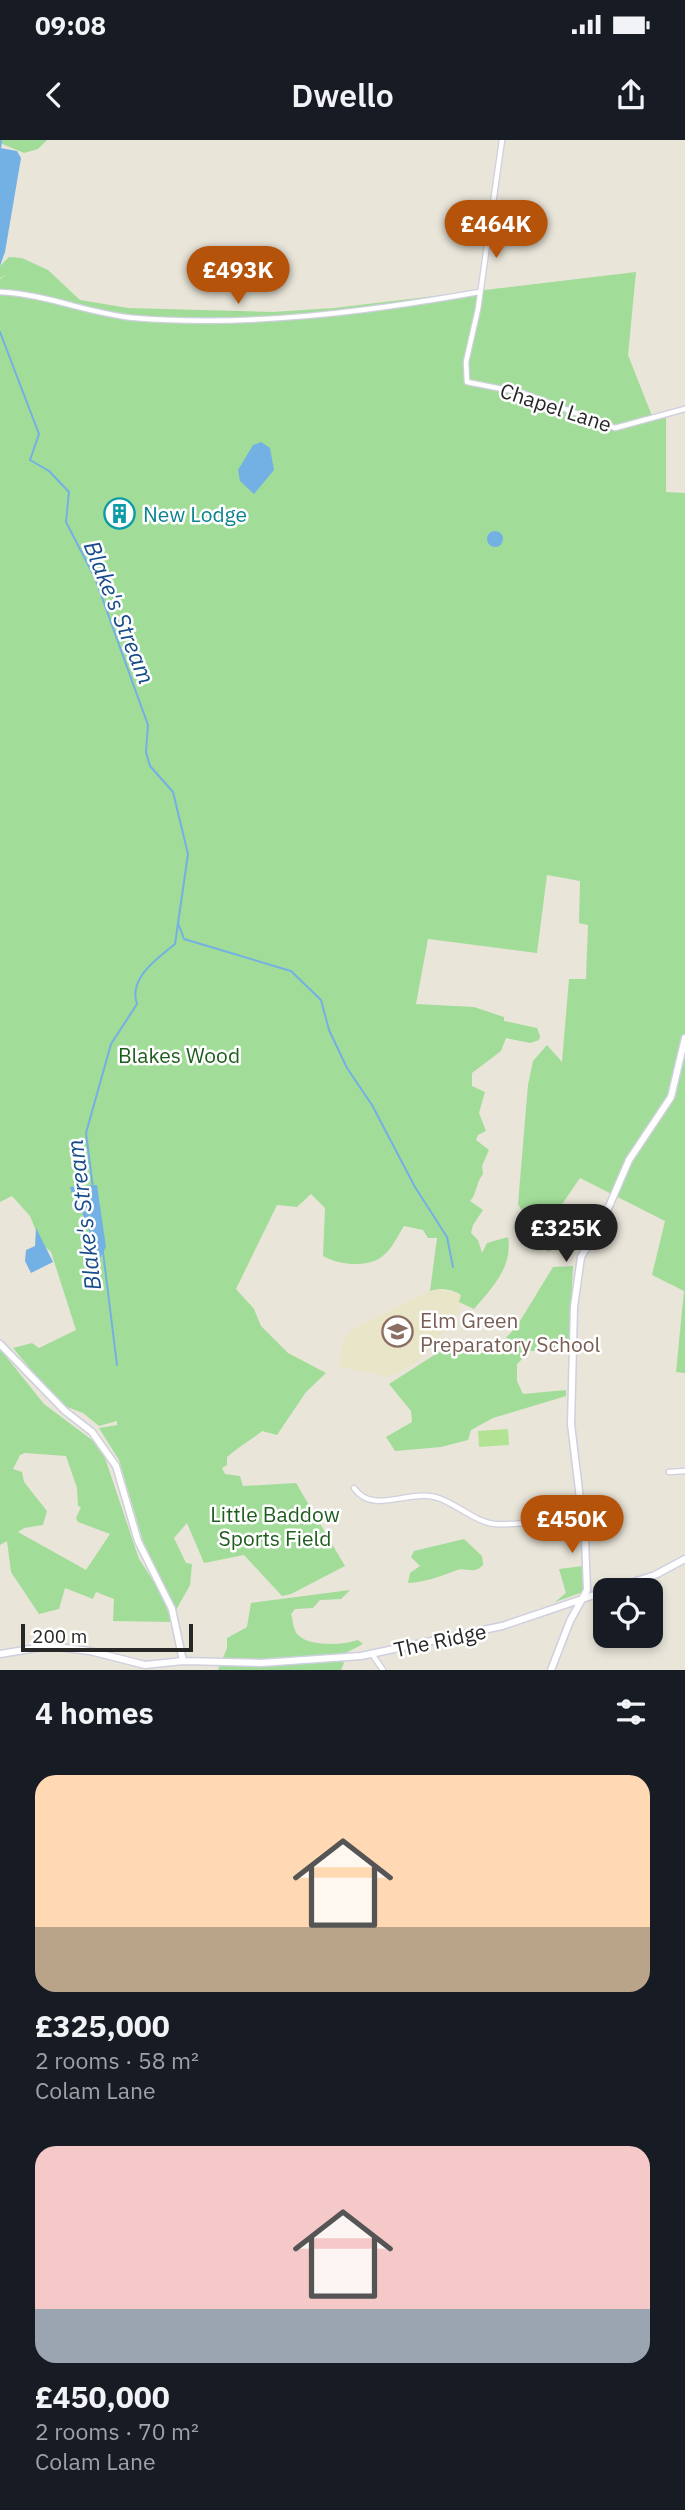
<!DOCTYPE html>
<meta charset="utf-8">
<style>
body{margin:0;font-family:"IBM Plex Sans",sans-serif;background:#242831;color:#f1f3f6;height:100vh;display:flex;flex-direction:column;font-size:26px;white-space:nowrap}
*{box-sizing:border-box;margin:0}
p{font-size:23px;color:#9ea1a6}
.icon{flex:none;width:38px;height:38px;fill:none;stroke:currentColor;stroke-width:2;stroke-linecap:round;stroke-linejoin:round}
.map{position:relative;height:1530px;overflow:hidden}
.drawer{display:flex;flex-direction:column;background:#171b24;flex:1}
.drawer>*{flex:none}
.tools{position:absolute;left:593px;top:1438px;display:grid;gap:14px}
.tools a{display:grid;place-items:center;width:70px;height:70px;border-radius:14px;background:#171b24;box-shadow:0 4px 10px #0003;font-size:35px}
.scale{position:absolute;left:21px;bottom:18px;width:172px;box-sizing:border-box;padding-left:7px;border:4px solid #272727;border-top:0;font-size:19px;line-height:24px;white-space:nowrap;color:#272727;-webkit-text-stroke:5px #fff;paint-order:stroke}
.price{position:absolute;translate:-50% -60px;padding:0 16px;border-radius:24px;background:#b45309;color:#fff;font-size:23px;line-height:46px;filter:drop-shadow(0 2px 4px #0008)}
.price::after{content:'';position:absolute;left:50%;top:42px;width:21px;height:16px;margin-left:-10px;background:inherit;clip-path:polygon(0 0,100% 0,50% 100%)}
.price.on{background:#222;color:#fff}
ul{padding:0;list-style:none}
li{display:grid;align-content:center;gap:14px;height:371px;padding:0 35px}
li span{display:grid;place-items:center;height:217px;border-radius:21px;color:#555}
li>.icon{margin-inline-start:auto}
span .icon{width:126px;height:126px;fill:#fffc;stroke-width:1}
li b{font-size:30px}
h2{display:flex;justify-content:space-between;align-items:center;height:84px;padding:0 35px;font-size:30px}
.status{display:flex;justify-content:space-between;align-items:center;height:49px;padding:0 35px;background:#171b24;direction:ltr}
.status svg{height:19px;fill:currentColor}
header{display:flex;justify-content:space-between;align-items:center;height:91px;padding:0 35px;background:#171b24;font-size:32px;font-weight:600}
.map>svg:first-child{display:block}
</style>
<div class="status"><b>09:08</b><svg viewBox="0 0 49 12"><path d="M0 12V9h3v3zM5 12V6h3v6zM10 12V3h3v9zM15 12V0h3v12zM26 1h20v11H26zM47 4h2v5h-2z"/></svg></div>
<header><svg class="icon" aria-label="back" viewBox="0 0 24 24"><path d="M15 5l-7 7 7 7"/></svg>Dwello<svg class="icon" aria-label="share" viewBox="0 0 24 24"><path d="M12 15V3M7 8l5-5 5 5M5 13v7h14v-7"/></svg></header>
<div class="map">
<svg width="685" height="1530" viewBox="0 0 685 1530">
<rect width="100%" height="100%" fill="#e9e5d9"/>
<path fill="#e9e5c9" d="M437 1147 461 1155 460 1171 423 1217 399 1233 387 1236 338 1227 344 1200 352 1189Z"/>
<path fill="#a2dc99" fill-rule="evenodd" d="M0 0H47L38 9 24 13 0 3Z
M9 117 22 118 48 130 80 160 128 168 272 172 334 168 636 132 628 215 652 276 666 271V352L685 353V1233L676 1232 684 1151 652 1135 665 1081 580 1038 538 1099 518 1064 528 945 533 921 547 905 562 922 569 839H586L588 785 579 783 580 741 547 735 537 813 428 799 416 864 474 867 504 877V881L537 888 540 896 539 900 530 903 506 898 501 911 472 933V946L485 952 479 973 486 991 478 995 476 1000 489 1010 482 1026 483 1034C476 1042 477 1054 470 1061L483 1070 473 1085 471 1093 478 1100 482 1113 487 1103 508 1097C513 1127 492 1148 474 1169L459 1162 461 1155C453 1149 439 1147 430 1151L437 1098H428L423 1090 404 1086C398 1095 393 1107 385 1114 369 1130 337 1124 323 1116L325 1068 311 1054 297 1067 277 1065 236 1149 254 1169 261 1186 288 1213 326 1233 306 1252 277 1295 262 1291C250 1301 238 1307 227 1317V1325L222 1328 225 1334 240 1336 243 1346 296 1343 345 1426 291 1454 282 1456 244 1415 204 1423 187 1383 174 1398 186 1423 192 1424 190 1445 176 1470 143 1401 119 1320 99 1288 117 1285V1281L99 1286 83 1273 59 1264 13 1208 32 1203 39 1208 76 1190 51 1112 41 1103 30 1076 12 1056 0 1062V139L7 135 0 138V126Z
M576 1075 581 1076 583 1093 575 1111 560 1113 559 1107 548 1112 540 1101 562 1098 574 1090 569 1083 571 1076Z
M573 1126 569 1210 530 1211 517 1224V1241L523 1254 566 1250V1256L493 1278 471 1290 468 1300 441 1307 395 1311 386 1297 412 1282 411 1271 389 1244 439 1212 492 1213 517 1186 553 1127Z
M0 1209 44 1264 92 1300 105 1318 139 1419 160 1451 172 1482 113 1481 114 1459 96 1452 93 1459 65 1448 59 1469 39 1474 11 1432 7 1401 0 1405ZM25 1313 66 1316 77 1348 78 1366 81 1367 76 1378 78 1382 110 1394 86 1430 18 1392 24 1388 43 1385 47 1371 24 1342 22 1332 13 1329 20 1315Z
M464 1399 482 1416 483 1425C473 1435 467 1427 457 1430 441 1436 426 1442 408 1443L410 1433 420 1426 411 1417 414 1411Z
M584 1426 583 1452 555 1462 566 1453 559 1429Z
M350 1450 341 1459 320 1460 313 1468 295 1469 291 1474C293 1480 293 1490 298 1495 310 1507 344 1505 358 1500L363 1504 338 1517 344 1523 341 1530H218L227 1508V1498L247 1487 251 1463Z"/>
<path fill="#b2e395" d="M508 1289 509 1305 479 1307 478 1291Z"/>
<path fill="#73b0e4" d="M0 8 17 11 21 18 5 112 0 126Z
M261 302 270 308 274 330 254 354 240 341 238 330 253 305Z
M487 399a8 8 0 1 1 16 0a8 8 0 1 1-16 0Z
M97 1045 106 1107 94 1129C92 1113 92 1098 87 1084 83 1071 73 1061 70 1047Z
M36 1088 53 1122 31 1133 25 1121 26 1110 35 1106Z"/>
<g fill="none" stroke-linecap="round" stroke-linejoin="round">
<path stroke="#73b0e4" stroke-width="2" d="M0 10 1 0
M0 192 39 294 30 320 49 331 69 352 66 382 95 438 140 563 148 585 146 612 150 626 173 652 188 714 175 804C157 819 128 838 137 864L111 904 86 993 93 1048
M178 783 184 799 291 831 321 860 329 890 347 928 372 965 415 1047 447 1097 453 1127
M103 1112 117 1225"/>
<defs>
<path id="street" d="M502 0 478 169 466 222 467 242 523 253 615 288 685 269
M0 152C47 154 89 174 135 178 250 187 366 172 479 152
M669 1332 685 1331
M354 1348C373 1375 406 1350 435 1357 455 1362 474 1382 495 1384 522 1386 554 1378 582 1376
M372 1514 383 1530"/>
<path id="secondary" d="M0 1204 65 1271 92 1292 116 1326 138 1401 172 1469 183 1521
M606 1451 655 1435 685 1419
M0 1514 48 1506 90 1511 145 1525 183 1521 261 1523 361 1516 502 1486 606 1451
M551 1530 570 1481 587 1450 585 1400 571 1284 574 1167 581 1117 604 1078 629 1020 671 957 685 898"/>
</defs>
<use href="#street" stroke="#cfcfdf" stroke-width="7"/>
<use href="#secondary" stroke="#cfcfdf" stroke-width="9"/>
<use href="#street" stroke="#fff" stroke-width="4.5"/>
<use href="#secondary" stroke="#fff" stroke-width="6"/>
</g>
<defs>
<symbol id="building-ring" viewBox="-11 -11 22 22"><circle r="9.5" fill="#fff" stroke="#0f9aa8" stroke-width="1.5"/><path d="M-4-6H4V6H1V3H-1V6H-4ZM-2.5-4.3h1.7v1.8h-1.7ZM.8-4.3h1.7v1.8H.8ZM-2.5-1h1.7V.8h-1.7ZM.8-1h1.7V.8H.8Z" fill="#0f9aa8"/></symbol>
<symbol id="school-ring" viewBox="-11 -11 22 22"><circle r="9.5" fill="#fff" stroke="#8d6e63" stroke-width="1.5"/><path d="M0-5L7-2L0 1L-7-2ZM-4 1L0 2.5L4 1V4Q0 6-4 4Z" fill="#8d6e63"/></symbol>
</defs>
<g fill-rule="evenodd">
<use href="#building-ring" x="102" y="356" width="35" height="35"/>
<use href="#school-ring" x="380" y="1174" width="35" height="35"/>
</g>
<g text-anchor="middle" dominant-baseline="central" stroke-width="5" stroke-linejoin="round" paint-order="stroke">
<g font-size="21" fill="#272727" stroke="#fff">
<text transform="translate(556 267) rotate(18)">Chapel Lane</text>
<text transform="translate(440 1500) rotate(-12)">The Ridge</text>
</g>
<g font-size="21" fill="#0d838f" stroke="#fff" text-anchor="start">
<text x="143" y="374">New Lodge</text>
</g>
<g font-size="21" fill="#1f5d1e" stroke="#fff">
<text x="179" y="915">Blakes Wood</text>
<text x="275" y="1374">Little Baddow<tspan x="275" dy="24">Sports Field</tspan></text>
</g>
<g font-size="21" fill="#785e54" stroke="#fff" text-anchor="start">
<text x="420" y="1180">Elm Green<tspan x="420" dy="24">Preparatory School</tspan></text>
</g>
<g font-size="23" font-style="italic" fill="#174c8b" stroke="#fff">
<text transform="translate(120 472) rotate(68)">Blake's Stream</text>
<text transform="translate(83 1075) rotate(-97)">Blake's Stream</text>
</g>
</g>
</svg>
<div class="tools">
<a><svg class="icon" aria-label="locate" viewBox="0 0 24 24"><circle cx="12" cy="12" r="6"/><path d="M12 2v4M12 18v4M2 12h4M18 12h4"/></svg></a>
</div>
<div class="scale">200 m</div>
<b class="price" style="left:496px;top:120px">£464K</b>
<b class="price" style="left:238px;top:166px">£493K</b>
<b class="price on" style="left:566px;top:1124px">£325K</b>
<b class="price" style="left:572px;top:1415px">£450K</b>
</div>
<section class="drawer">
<h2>4 homes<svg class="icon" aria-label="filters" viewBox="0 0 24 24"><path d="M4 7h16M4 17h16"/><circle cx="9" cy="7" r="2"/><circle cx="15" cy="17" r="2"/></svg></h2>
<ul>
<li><span style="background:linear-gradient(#ffd9b3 70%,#b9a48a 0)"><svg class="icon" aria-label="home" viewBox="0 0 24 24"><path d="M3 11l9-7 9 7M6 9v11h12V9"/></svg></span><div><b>£325,000</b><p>2 rooms · 58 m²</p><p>Colam Lane</p></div></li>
<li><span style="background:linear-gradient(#f6c9c9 75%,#9aa5b1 0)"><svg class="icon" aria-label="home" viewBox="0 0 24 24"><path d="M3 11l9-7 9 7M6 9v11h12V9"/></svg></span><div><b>£450,000</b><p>2 rooms · 70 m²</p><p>Colam Lane</p></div></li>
</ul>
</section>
